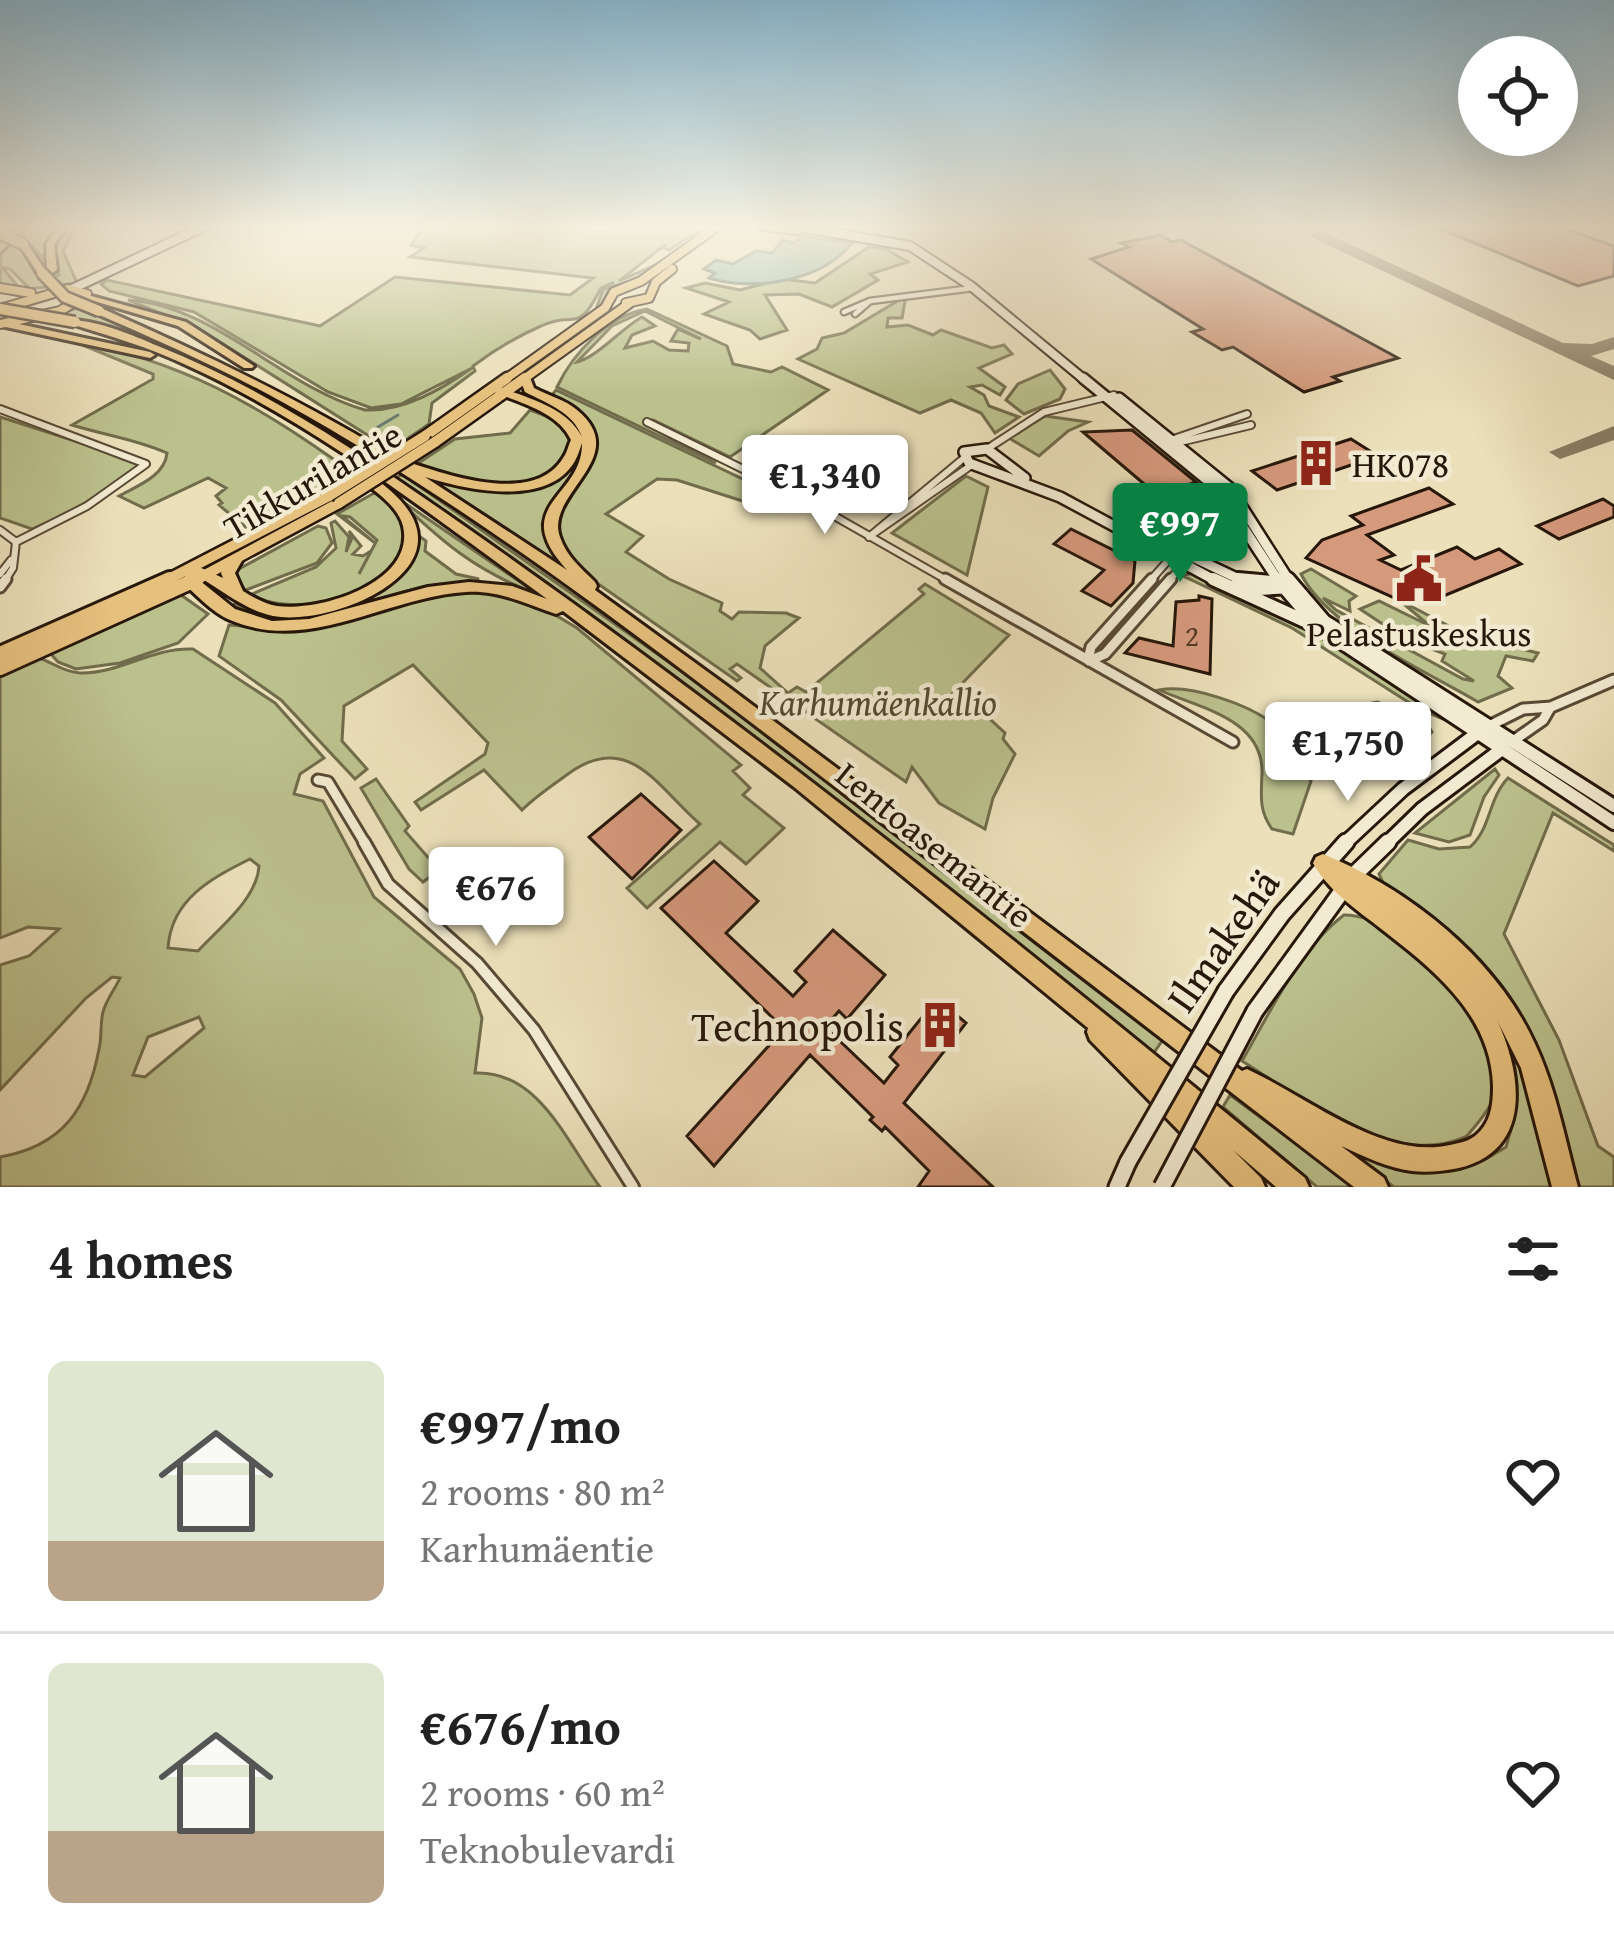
<!DOCTYPE html>
<meta charset="utf-8">
<style>
body{margin:0;font-family:"Gentium Book Plus",serif;background:#f2f2f2;color:#222;height:100vh;display:flex;flex-direction:column;font-size:45px;white-space:nowrap}
*{box-sizing:border-box;margin:0}
p{font-size:39px;color:#767676}
.icon{flex:none;width:66px;height:66px;fill:none;stroke:currentColor;stroke-width:2;stroke-linecap:round;stroke-linejoin:round}
.map{position:relative;height:1187px;overflow:hidden}
.drawer{display:flex;flex-direction:column;background:#fff;flex:1}
.drawer>*{flex:none}
.fabs{position:absolute;left:1458px;top:36px;display:grid;gap:24px}
.fabs a{display:grid;place-items:center;width:120px;height:120px;border-radius:50%;background:#fff;box-shadow:0 12px 48px #0002;font-size:60px}
.price{position:absolute;translate:-50% -102px;padding:0 27px;border-radius:12px;background:#fff;color:#222;font-size:39px;line-height:78px;filter:drop-shadow(0 3px 6px #0008)}
.price::after{content:'';position:absolute;left:50%;top:72px;width:36px;height:27px;margin-left:-18px;background:inherit;clip-path:polygon(0 0,100% 0,50% 100%)}
.price.on{background:#0b8043;color:#fff}
ul{padding:0;list-style:none}
li{display:flex;align-items:center;gap:36px;height:300px;padding:0 48px}
li+li{border-top:3px solid #e0e0e0}
li span{display:grid;place-items:center;flex:none;width:336px;height:240px;border-radius:18px;color:#555}
li>.icon{margin-inline-start:auto}
span .icon{width:144px;height:144px;fill:#fffc;stroke-width:1}
li b{font-size:51px}
h2{display:flex;justify-content:space-between;align-items:center;height:144px;padding:0 48px;font-size:51px}
.map>svg:first-child{display:block}
</style>
<div class="map">
<svg width="1614" height="1187" viewBox="0 0 1614 1187">
<rect width="100%" height="100%" fill="#ebe0ba"/>
<filter id="stains"><feTurbulence type="fractalNoise" baseFrequency=".00167" numOctaves="4"/><feColorMatrix values="0 0 0 0 .2 0 0 0 0 .09 0 0 0 0 .02 0 0 0 .5 -.17"/></filter>
<radialGradient id="worn" r=".72"><stop offset=".6" stop-color="#630" stop-opacity="0"/><stop offset="1" stop-color="#630" stop-opacity=".3"/></radialGradient>
<path fill="#bbc18d" stroke="#716c4b" stroke-width="3" fill-rule="evenodd" d="M27 226H61L49 238 44 259 26 240 20 248 39 279 59 275C52 256 53 242 68 226H76L63 251 77 283 30 289 10 269 2 267 19 288 0 284 1 254Z
M370 226H705L669 250 664 248 666 244 619 281 668 259 640 279 610 287 600 308 529 359 596 309 603 290 614 282 601 288C576 337 577 309 541 326 518 336 493 351 473 366L475 371 432 403 429 424 391 450 198 328 128 300C216 306 281 386 365 410 403 412 442 389 472 368L401 404 371 408 328 392 194 312 109 291 101 284 107 280 320 326 395 277 570 295 593 278 410 257 424 248 411 245 422 229H365Z
M869 247 886 249 908 262 870 274 878 280 832 307 799 294 765 295 787 330 760 339 750 330 704 314 729 302 686 288 705 283 740 290 782 279 815 283Z
M906 296 902 318H888L887 327 908 325 933 335 941 330 992 348 1004 345 1012 354 979 368 1005 387 1000 395 982 385 970 387 984 395 989 406 1019 417 995 433 981 413 951 400 920 413 798 359 817 349 822 338 844 333Z
M76 308 160 338 251 382 377 458 370 463C270 399 175 342 59 315Z
M647 309 727 346 733 364 771 372 782 367 828 390 730 457 653 420 645 424 716 463 557 387C573 353 609 315 647 309ZM645 311 701 339 678 329 671 341 689 343 688 351 669 350 653 341 625 348 632 335 655 326 642 317C622 328 596 358 577 362L612 326Z
M63 337C186 363 252 401 353 473L249 530 219 505 222 503 216 496 226 488 208 478 144 508 119 496C137 486 165 476 167 453 136 439 104 435 72 425L153 379V374Z
M1050 370 1065 389 1060 399 1024 414 1006 400 1018 384Z
M556 390 751 483 764 497 752 504 677 480 657 479 606 514 643 536 626 552 669 579 722 603 720 611 732 619 739 612 786 613 799 618 765 646 760 668 788 693 797 687 806 692 924 594 919 589 925 584 1009 635 946 700 968 699 1005 733 1003 739 1015 754 993 798 985 829 939 803 912 767 906 782 737 664 730 669 741 678 737 681 594 581 563 553 554 517 594 447C597 418 576 406 552 395Z
M542 402 576 420 586 437 579 465 545 515 544 534 562 568 434 482 499 491 556 475 580 437 573 423Z
M530 410 559 421 571 433C576 507 455 481 417 464L455 439 510 433Z
M1045 416 1088 422 1068 431 1039 456 1009 438Z
M0 417 134 460 140 467 73 511 32 529 0 518Z
M402 474 768 732 1164 1038 1153 1054C908 853 659 655 395 479Z
M966 476 988 487 967 575 892 533Z
M376 492C387 503 400 512 405 528 423 591 294 623 252 594L316 567 336 548 331 523 335 521 349 537 346 552 352 538 349 531 361 546 353 554 363 556 371 551 359 574 377 540 350 517 342 516 375 543 337 514Z
M393 495 539 595C475 571 441 541 393 495Z
M318 526 326 528 332 543 317 563 246 590 237 584V570Z
M419 536 426 541 425 551 456 574 479 579C461 584 441 583 423 587 354 602 299 638 230 607L234 604C305 641 384 597 419 536Z
M1311 569 1356 596 1349 601 1350 611 1323 598 1336 610 1463 679 1474 681 1442 661 1445 654 1405 639 1360 609 1379 601 1430 626 1399 600 1468 636 1538 653 1533 661 1506 656 1498 676 1512 688 1478 702C1426 671 1328 628 1301 574Z
M1191 573 1310 627 1448 721 1419 709 1292 628 1183 576Z
M475 588 537 604 577 628 741 765 733 771 750 788 743 795 784 828 746 864 720 842 647 908 627 888 700 824C658 788 629 729 568 774 553 785 536 796 522 810L484 770 421 810 415 802 485 754 488 743 413 665 344 706 342 741 367 769 355 779 281 700 219 656 229 625 286 630Z
M181 595 208 614 178 643 120 663 76 669 58 662 50 653Z
M193 649 275 703 324 758 300 774 294 794 323 801 374 897 460 969 474 994 482 1018 475 1073C539 1070 567 1143 600 1187H0V1157C63 1146 88 1108 99 1049 102 1037 100 1023 103 1012 106 1000 115 989 120 978L112 977 86 998 0 1090V965L29 956 59 929 28 927 0 938V673L38 658C51 661 62 672 80 673 120 674 152 647 193 649ZM250 859 259 866C257 899 220 927 198 951L168 948C171 899 212 878 250 859ZM199 1017 204 1028 145 1077 133 1075 148 1037Z
M1159 690C1191 684 1251 705 1276 726L1282 746 1311 781 1293 834 1272 829C1259 811 1261 796 1262 774 1264 719 1200 708 1159 690Z
M1377 702 1426 722 1432 732 1404 752 1355 749 1316 778 1288 745 1284 722Z
M1495 769 1499 775 1484 797 1470 835 1449 842 1415 833Z
M1508 778 1614 845V851L1553 813 1504 934 1559 1040 1598 1146 1614 1157V1187H1575L1535 1047 1385 887 1379 874 1408 840 1439 849 1470 847C1491 829 1488 799 1508 778Z
M376 779 409 826 405 831 439 870 423 882 409 869 361 788Z
M1344 915C1406 914 1510 1032 1494 1097 1490 1110 1476 1125 1467 1136 1390 1171 1305 1100 1242 1061 1270 1013 1299 949 1344 915Z
M1477 988 1518 1053 1554 1187H1394L1315 1127 1455 1168 1484 1160 1506 1147C1529 1075 1509 1051 1477 988Z
M1230 1095 1355 1187H1317L1223 1107Z"/>
<path fill="#98bdb2" stroke="#6b7b6e" stroke-width="3" d="M801 236 852 243C822 281 754 292 709 278L715 273 704 269 716 260 733 264 756 251 772 253 783 240 794 243Z"/>
<g fill="none" stroke-linecap="round" stroke-linejoin="round">
<path stroke="#6b7b6e" stroke-width="3" d="M373 430 398 415
M319 457 337 476"/>
<path fill="#897c62" fill-rule="evenodd" d="M1319 230 1563 343 1592 344 1614 337V349L1591 356 1614 366V380L1313 238 1311 235Z
M1614 426V440L1560 459 1549 452Z"/>
</g>
<path fill="#d5997c" stroke="#271709" stroke-width="3" d="M1434 226H1559L1614 246V276L1578 286Z
M1160 235 1172 242 1181 240 1398 358 1333 377 1340 381 1304 392 1233 347 1222 350 1192 332 1203 329 1091 259 1129 247 1121 243Z
M1132 430 1196 482 1157 495 1083 432Z
M1351 439 1378 456 1277 490 1252 471Z
M1429 488 1453 504 1367 535 1394 555 1380 560 1401 570 1457 547 1475 559 1499 549 1521 564 1429 602 1408 587 1399 600 1306 558 1322 540 1363 525 1351 516Z
M1603 499 1614 506V517L1559 539 1537 526Z
M1071 529 1135 561 1133 583 1111 606 1082 591 1104 570 1054 544Z
M1199 596 1212 599 1210 674 1125 653 1139 638 1173 646 1176 602 1199 600Z
M641 794 681 830 632 879 589 837Z
M714 861 758 901 726 933 793 996 806 982 795 971 833 930 885 975 847 1019 839 1011 825 1027 884 1083 898 1065 890 1057 927 1011 935 1019 946 1006 966 1023 904 1103 993 1187H918L929 1171 885 1127 882 1131 870 1120 873 1117 810 1055 714 1166 687 1136 784 1029 661 908Z"/>
<g fill="none" stroke-linecap="round" stroke-linejoin="round">
<defs>
<path id="street-far3" d="M870 301 973 288
M844 312 870 301 855 314"/>
<path id="street-far2" d="M0 409 146 464 87 506 16 542
M647 422 808 501 950 582
M1165 442 1247 414
M1172 444 1251 425
M987 449 1044 412 1114 395
M0 530 16 542 13 568 4 582
M870 536 973 464
M869 537 964 458
M0 574 11 560
M1149 582 1172 556
M1168 582 1185 562V552"/>
<path id="street-far1" d="M945 579 1233 742
M0 587 6 579
M1088 660 1091 647 1152 579
M1089 661 1105 654 1171 579
M1489 726 1523 709 1551 707 1614 680
M1513 741 1543 720 1550 708
M318 780 328 782 366 845"/>
<path id="street" d="M364 842 388 884 477 963 534 1030 633 1187"/>
<path id="secondary-far3" d="M763 226 798 230
M794 226 910 246 971 286 1086 381
M72 289 205 226"/>
<path id="secondary-far2" d="M1083 378 1218 489 1279 582
M1119 398 1230 488 1290 582
M1025 478 987 449 964 452 969 463 1060 497 1218 582
M1161 542 1241 580 1264 582"/>
<path id="secondary-far1" d="M1213 579 1320 628 1614 823
M1238 579 1283 583
M1277 579 1313 621
M1288 579 1324 621 1614 806
M1243 590 1290 587
M1343 845 1403 789 1479 732
M1385 845 1422 809 1502 749"/>
<path id="secondary" d="M1226 991 1282 914 1346 842
M1255 1011 1353 876 1388 842
M1117 1187 1128 1162"/>
<path id="primary-far2" d="M0 288 31 293
M626 303 649 298 656 282 672 269
M0 309 68 289 87 294 60 311 0 324
M503 381 605 308 614 292 641 281 718 226
M521 381 630 303"/>
<path id="primary-far1" d="M425 436 507 378
M435 442 525 378
M163 582 329 496
M192 582 339 503"/>
<path id="primary" d="M0 654 170 579
M0 668 197 579"/>
<path id="highway" d="M20 226H28L0 252V244Z
M60 226H68L54 244 57 270 52 273 47 270 46 244Z
M20 242H26L47 273 45 275H39L19 244Z
M84 294 186 322 254 366 252 368H244L178 326 84 298Z
M95 309H103C208 355 311 405 409 466L414 464C454 477 535 504 563 458 567 453 568 446 571 440 558 411 517 402 489 390V386H497C527 398 567 407 582 437 573 412 548 404 525 392L519 377 521 375H529L534 388C547 395 566 400 577 410 634 457 544 494 560 537 566 556 582 569 595 582L597 586 595 590 727 686 1242 1071 1247 1069 1255 1073C1311 1100 1385 1160 1450 1145 1459 1143 1467 1142 1475 1136 1491 1123 1493 1105 1493 1086 1491 1010 1425 963 1371 921 1350 905 1326 887 1313 863L1316 857 1323 854C1409 889 1496 958 1535 1044 1556 1089 1565 1139 1578 1187H1552L1521 1068 1497 1020C1522 1074 1533 1150 1459 1168 1443 1171 1428 1173 1412 1171 1388 1168 1363 1156 1341 1146L1384 1178 1388 1187H1354C1184 1056 1014 924 843 793 663 655 483 513 284 403 223 369 159 341 95 313ZM582 443C583 498 507 504 567 570L425 477C467 490 548 508 575 461 578 455 580 449 582 443Z
M71 320C100 321 132 335 158 346 269 390 366 457 463 525 755 729 1031 952 1305 1178L1309 1187H1276L1233 1150 1261 1178 1265 1187H1234L1090 1040 1087 1032 1088 1028 794 787 563 611 556 614C526 604 500 590 466 592 386 597 310 654 230 620 213 613 199 597 186 586L184 582 187 566H197L223 578 221 573 231 556H241L243 559 235 573 243 591C254 598 265 604 277 606 319 612 416 583 403 526 398 506 375 491 359 479L358 476 364 472C377 479 390 489 400 500 467 572 330 627 273 616 245 610 223 591 199 577V580L235 609 272 621 309 619 428 587 469 582 512 586 547 599C431 515 315 423 184 364 148 347 110 336 71 324Z
M5 321 150 352 155 355 150 358 1 326 0 324Z"/>
</defs>
<use href="#street-far3" stroke="#584935" stroke-width="9"/>
<use href="#street-far2" stroke="#584935" stroke-width="10"/>
<use href="#street-far1" stroke="#584935" stroke-width="15"/>
<use href="#street" stroke="#584935" stroke-width="16"/>
<use href="#secondary-far3" stroke="#271709" stroke-width="12"/>
<use href="#secondary-far2" stroke="#271709" stroke-width="14"/>
<use href="#secondary-far1" stroke="#271709" stroke-width="18"/>
<use href="#secondary" stroke="#271709" stroke-width="21"/>
<use href="#primary-far2" stroke="#271709" stroke-width="12"/>
<use href="#primary-far1" stroke="#271709" stroke-width="15"/>
<use href="#primary" stroke="#271709" stroke-width="20"/>
<use href="#highway" stroke="#271709" stroke-width="6"/>
<use href="#street-far3" stroke="#f2ebd2" stroke-width="4.5"/>
<use href="#street-far2" stroke="#f2ebd2" stroke-width="6"/>
<use href="#street-far1" stroke="#f2ebd2" stroke-width="9"/>
<use href="#street" stroke="#f2ebd2" stroke-width="10"/>
<use href="#secondary-far3" stroke="#f2ebd2" stroke-width="8"/>
<use href="#secondary-far2" stroke="#f2ebd2" stroke-width="9"/>
<use href="#secondary-far1" stroke="#f2ebd2" stroke-width="12"/>
<use href="#secondary" stroke="#f2ebd2" stroke-width="15"/>
<use href="#primary-far2" stroke="#e6c07d" stroke-width="8"/>
<use href="#primary-far1" stroke="#e6c07d" stroke-width="10"/>
<use href="#primary" stroke="#e6c07d" stroke-width="14"/>
<use href="#highway" fill="#e6c07d" fill-rule="evenodd"/>
<defs>
<path id="secondary-bridge" d="M1128 1162 1226 991
M1162 1187 1255 1011"/>
<path id="primary-bridge" d="M329 496 425 436
M339 503 435 442"/>
<path id="highway-bridge" d="M0 233 23 244
M42 273 65 297 99 311
M0 309 75 322"/>
</defs>
<use href="#secondary-bridge" stroke="#271709" stroke-width="21" stroke-linecap="butt"/>
<use href="#primary-bridge" stroke="#271709" stroke-width="15" stroke-linecap="butt"/>
<use href="#highway-bridge" stroke="#271709" stroke-width="15" stroke-linecap="butt"/>
<use href="#secondary-bridge" stroke="#f2ebd2" stroke-width="15"/>
<use href="#primary-bridge" stroke="#e6c07d" stroke-width="10"/>
<use href="#highway-bridge" stroke="#e6c07d" stroke-width="10"/>
</g>
<linearGradient id="sky" x2="0" y2="1"><stop stop-color="#88b8d2"/><stop offset="0.58" stop-color="#f6f1e0"/><stop offset="1" stop-color="#f6f1e0" stop-opacity="0"/></linearGradient>
<rect width="1614" height="392" fill="url(#sky)"/>
<defs>
<symbol id="building-bare" viewBox="-9 -9 18 18"><path d="M-4-6H4V6H1V3H-1V6H-4ZM-2.5-4.3h1.7v1.8h-1.7ZM.8-4.3h1.7v1.8H.8ZM-2.5-1h1.7V.8h-1.7ZM.8-1h1.7V.8H.8Z" fill="#8f2418" stroke="#f2ebd2" stroke-width="2.5" paint-order="stroke"/></symbol>
<symbol id="civic-bare" viewBox="-9 -9 18 18"><path d="M-.6-6.5H3V-4.5H.6V-3L4-1V1h2V6H-6V1h2V-1L-.6-3ZM-1.2 2.5V6h2.4V2.5Z" fill="#8f2418" stroke="#f2ebd2" stroke-width="2.5" paint-order="stroke"/></symbol>
</defs>
<g fill-rule="evenodd">
<use href="#building-bare" x="1283" y="430" width="66" height="66"/>
<use href="#civic-bare" x="1386" y="546" width="66" height="66"/>
<use href="#building-bare" x="907" y="992" width="66" height="66"/>
</g>
<g text-anchor="middle" dominant-baseline="central" stroke-width="9" stroke-linejoin="round" paint-order="stroke">
<g font-size="30" fill="#523826">
<text x="1192" y="635">2</text>
</g>
<g font-size="36" fill="#271709" stroke="#f2ebd2" text-anchor="start">
<text x="1352" y="463">HK078</text>
<text x="1419" y="632" text-anchor="middle">Pelastuskeskus</text>
</g>
<g font-size="36" fill="#271709" stroke="#f2ebd2">
<text transform="translate(312 480) rotate(-30)">Tikkurilantie</text>
<text transform="translate(935 844) rotate(39)">Lentoasemantie</text>
</g>
<g font-size="36" font-style="italic" fill="#534a31" stroke="#f2ebd2">
<text x="878" y="701">Karhumäenkallio</text>
</g>
<g font-size="42" fill="#271709" stroke="#f2ebd2">
<text transform="translate(1222 940) rotate(-55)">Ilmakehä</text>
</g>
<g font-size="42" fill="#271709" stroke="#f2ebd2" text-anchor="end">
<text x="904" y="1025">Technopolis</text>
</g>
</g>
<rect width="100%" height="100%" filter="url(#stains)"/>
<rect width="100%" height="100%" fill="url(#worn)"/>
</svg>
<div class="fabs">
<a><svg class="icon" aria-label="locate" viewBox="0 0 24 24"><circle cx="12" cy="12" r="6"/><path d="M12 2v4M12 18v4M2 12h4M18 12h4"/></svg></a>
</div>
<b class="price" style="left:825px;top:537px">€1,340</b>
<b class="price on" style="left:1180px;top:585px">€997</b>
<b class="price" style="left:1348px;top:804px">€1,750</b>
<b class="price" style="left:496px;top:949px">€676</b>
</div>
<section class="drawer">
<h2>4 homes<svg class="icon" aria-label="filters" viewBox="0 0 24 24"><path d="M4 7h16M4 17h16"/><circle cx="9" cy="7" r="2"/><circle cx="15" cy="17" r="2"/></svg></h2>
<ul>
<li><span style="background:linear-gradient(#dfe7d0 75%,#b9a48a 0)"><svg class="icon" aria-label="home" viewBox="0 0 24 24"><path d="M3 11l9-7 9 7M6 9v11h12V9"/></svg></span><div><b>€997/mo</b><p>2 rooms · 80 m²</p><p>Karhumäentie</p></div><svg class="icon" aria-label="heart" viewBox="0 0 24 24"><path d="M12 20l-8-8c-3-5 5-10 8-4 3-6 11-1 8 4z"/></svg></li>
<li><span style="background:linear-gradient(#dfe7d0 70%,#b9a48a 0)"><svg class="icon" aria-label="home" viewBox="0 0 24 24"><path d="M3 11l9-7 9 7M6 9v11h12V9"/></svg></span><div><b>€676/mo</b><p>2 rooms · 60 m²</p><p>Teknobulevardi</p></div><svg class="icon" aria-label="heart" viewBox="0 0 24 24"><path d="M12 20l-8-8c-3-5 5-10 8-4 3-6 11-1 8 4z"/></svg></li>
</ul>
</section>
